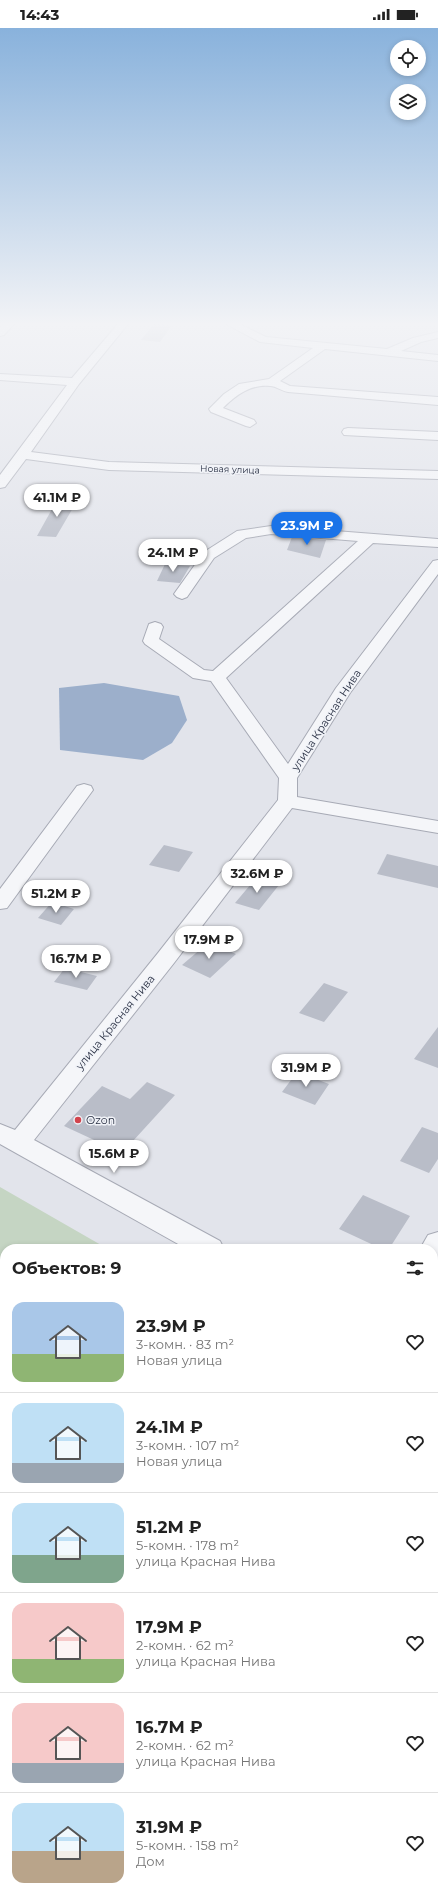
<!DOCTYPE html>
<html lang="ru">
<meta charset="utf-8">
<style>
body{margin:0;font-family:Montserrat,sans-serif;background:#f6f6f6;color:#222;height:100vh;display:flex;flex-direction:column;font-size:15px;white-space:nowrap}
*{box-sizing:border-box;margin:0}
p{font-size:13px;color:#767676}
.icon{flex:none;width:22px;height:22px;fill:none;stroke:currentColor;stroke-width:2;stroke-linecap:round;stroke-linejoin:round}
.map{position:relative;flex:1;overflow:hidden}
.panel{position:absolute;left:0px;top:1216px;width:438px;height:656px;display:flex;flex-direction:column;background:#fff;border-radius:16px 16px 0 0;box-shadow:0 2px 6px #0003}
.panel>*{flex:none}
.buttons{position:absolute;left:390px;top:12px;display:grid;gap:8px}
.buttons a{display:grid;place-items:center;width:36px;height:36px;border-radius:50%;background:#fff;box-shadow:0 2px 6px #0003;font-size:20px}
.price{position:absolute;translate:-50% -34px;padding:0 9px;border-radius:14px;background:#fff;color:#222;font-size:13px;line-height:26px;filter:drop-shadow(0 1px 2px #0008)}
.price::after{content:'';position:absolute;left:50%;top:24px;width:12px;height:9px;margin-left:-6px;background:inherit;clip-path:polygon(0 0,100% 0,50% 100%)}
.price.on{background:#1a73e8;color:#fff}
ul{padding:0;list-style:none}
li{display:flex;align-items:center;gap:12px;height:100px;padding:0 12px}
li+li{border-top:1px solid #e0e0e0}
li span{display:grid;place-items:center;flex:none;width:112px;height:80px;border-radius:12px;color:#555}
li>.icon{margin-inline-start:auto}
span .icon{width:48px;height:48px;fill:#fffc;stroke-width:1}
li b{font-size:17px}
h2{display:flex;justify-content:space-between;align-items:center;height:48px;padding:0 12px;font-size:17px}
.status{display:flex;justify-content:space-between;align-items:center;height:28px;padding:0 20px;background:#fff;direction:ltr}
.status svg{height:11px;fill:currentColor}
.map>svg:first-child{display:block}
</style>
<div class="status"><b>14:43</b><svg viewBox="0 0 49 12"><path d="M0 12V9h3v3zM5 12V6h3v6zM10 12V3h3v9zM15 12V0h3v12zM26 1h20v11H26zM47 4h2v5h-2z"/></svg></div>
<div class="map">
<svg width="438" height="1872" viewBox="0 0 438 1872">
<rect width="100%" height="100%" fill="#e2e4eb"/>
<path fill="#c5d5c3" d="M0 1159 108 1221H5V1867H433V1410L438 1413V1872H0Z"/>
<path fill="#9cafcb" d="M104 655 179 668 187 692 172 715 143 732 60 722 59 660Z"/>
<path fill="#b9bdc8" d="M154 296 172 297 160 314 141 312Z
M57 472 77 473 56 509 37 508Z
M299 487 332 490 329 501 296 498Z
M292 509 326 512 320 530 287 522Z
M165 536 190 538 180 555 157 553Z
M164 817 193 824 179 844 149 837Z
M387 826 438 838V860L377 846Z
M256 850 279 857 259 882 235 875Z
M52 874 74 881 61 897 38 890Z
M209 914 236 926 210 950 182 937Z
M65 940 97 948 87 962 54 954Z
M324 955 348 964 324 994 299 985Z
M438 999V1040L414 1031Z
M297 1044 329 1056 315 1077 282 1064Z
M147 1054 175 1067 122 1125 64 1098 102 1058 130 1071Z
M422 1099 438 1105V1131L429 1145 400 1133Z
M363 1167 410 1188 389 1221H382L339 1201Z"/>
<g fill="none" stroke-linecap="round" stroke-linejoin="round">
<defs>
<path id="minor" d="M3 296H14L4 307 0 308V299Z
M118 296H128L79 356 31 424 109 434 438 443V451L109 442 26 431 5 459 0 460V447L67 357 0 352V346L72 350Z
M226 296H239L266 309 387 321 413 310 438 304V310L421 314 401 323 438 327V333L325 321 280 353 290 358 438 369V377L288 364C282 363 276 358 270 358 251 356 236 367 223 380L254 392 256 395 250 399 246 398 211 384 209 381 224 366 239 356 269 351 313 320 260 314Z
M348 400 438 404V412L344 407 342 404 344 401Z
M271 498 438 511V519L373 515 226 650 288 736 336 660 433 533 438 532V546L350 665 297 750V769L438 793V805L292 780 174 935 34 1112 220 1213 224 1221H187L0 1116V1096L15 1102 158 925 278 772 279 750 211 653 193 650 145 616 143 613 149 596 155 594 161 596 163 599 159 611 204 642 213 643 358 513 271 506 246 510 214 530 187 569 182 571 177 569 174 566 204 524 237 503Z
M84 756 91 758 93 762 7 880 0 881V861L77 758Z
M438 1204V1231L433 1233V1221H420L428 1207Z
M433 1332 438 1334V1360L433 1358Z"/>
</defs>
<use href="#minor" stroke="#a7aab5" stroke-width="2"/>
<use href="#minor" fill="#f5f6f9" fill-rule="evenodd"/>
</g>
<linearGradient id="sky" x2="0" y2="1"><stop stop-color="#89b2dc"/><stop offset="0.53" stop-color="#f2f3f6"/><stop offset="1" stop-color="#f2f3f6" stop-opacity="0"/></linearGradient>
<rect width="438" height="558" fill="url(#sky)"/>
<circle fill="#d2444d" stroke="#f1f3f8" stroke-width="1.5" cx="78" cy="1092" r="4"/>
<g text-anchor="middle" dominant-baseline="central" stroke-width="3" stroke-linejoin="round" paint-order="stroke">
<g font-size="9" fill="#293043" stroke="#f1f3f8">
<text transform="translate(230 441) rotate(2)">Новая улица</text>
</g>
<g font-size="11" fill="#293043" stroke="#f1f3f8">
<text transform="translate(326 692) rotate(-57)">улица Красная Нива</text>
<text transform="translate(115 994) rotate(-51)">улица Красная Нива</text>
</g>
<g font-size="11" fill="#293043" stroke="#f1f3f8" text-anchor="start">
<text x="86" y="1092">Ozon</text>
</g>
</g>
</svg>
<div class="buttons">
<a><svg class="icon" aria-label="locate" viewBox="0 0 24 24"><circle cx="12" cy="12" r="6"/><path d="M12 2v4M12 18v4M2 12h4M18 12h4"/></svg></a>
<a><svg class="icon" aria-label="layers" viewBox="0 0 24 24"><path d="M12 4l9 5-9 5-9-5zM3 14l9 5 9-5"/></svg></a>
</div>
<b class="price" style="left:57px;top:490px">41.1M ₽</b>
<b class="price on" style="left:307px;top:518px">23.9M ₽</b>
<b class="price" style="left:173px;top:545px">24.1M ₽</b>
<b class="price" style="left:257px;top:866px">32.6M ₽</b>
<b class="price" style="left:56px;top:886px">51.2M ₽</b>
<b class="price" style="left:209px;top:932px">17.9M ₽</b>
<b class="price" style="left:76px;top:951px">16.7M ₽</b>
<b class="price" style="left:306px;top:1060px">31.9M ₽</b>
<b class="price" style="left:114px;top:1146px">15.6M ₽</b>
<section class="panel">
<h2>Объектов: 9<svg class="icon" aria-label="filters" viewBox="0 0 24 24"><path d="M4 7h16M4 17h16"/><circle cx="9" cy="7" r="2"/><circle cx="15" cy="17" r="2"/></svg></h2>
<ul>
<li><span style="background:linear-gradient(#a9c7e8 65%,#8fb573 0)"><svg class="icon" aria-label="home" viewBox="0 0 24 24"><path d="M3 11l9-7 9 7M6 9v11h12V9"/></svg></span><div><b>23.9M ₽</b><p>3-комн. · 83 m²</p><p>Новая улица</p></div><svg class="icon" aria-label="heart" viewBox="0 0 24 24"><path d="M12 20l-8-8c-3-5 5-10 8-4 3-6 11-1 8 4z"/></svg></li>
<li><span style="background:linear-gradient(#bfe0f5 75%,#9aa5b1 0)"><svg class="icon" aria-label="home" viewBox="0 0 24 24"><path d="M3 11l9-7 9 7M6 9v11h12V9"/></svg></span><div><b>24.1M ₽</b><p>3-комн. · 107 m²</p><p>Новая улица</p></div><svg class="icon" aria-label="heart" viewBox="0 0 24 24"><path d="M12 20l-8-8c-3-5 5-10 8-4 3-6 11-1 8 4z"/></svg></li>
<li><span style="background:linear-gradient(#bfe0f5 65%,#7fa58c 0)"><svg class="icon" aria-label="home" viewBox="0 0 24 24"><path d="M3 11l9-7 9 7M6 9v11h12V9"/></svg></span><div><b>51.2M ₽</b><p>5-комн. · 178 m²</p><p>улица Красная Нива</p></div><svg class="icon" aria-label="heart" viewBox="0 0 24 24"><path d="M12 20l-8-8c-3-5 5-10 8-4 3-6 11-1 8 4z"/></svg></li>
<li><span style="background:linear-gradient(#f6c9c9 70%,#8fb573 0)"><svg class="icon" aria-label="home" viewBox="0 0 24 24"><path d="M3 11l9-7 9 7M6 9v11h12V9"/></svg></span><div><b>17.9M ₽</b><p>2-комн. · 62 m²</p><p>улица Красная Нива</p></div><svg class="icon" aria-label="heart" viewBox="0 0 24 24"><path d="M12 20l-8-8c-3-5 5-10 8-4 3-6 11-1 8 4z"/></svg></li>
<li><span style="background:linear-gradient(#f6c9c9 75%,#9aa5b1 0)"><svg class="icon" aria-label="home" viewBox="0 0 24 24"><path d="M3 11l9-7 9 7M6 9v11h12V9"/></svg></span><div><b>16.7M ₽</b><p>2-комн. · 62 m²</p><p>улица Красная Нива</p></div><svg class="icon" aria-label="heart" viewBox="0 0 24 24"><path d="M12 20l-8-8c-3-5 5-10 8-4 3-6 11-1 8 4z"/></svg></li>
<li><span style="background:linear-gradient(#bfe0f5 60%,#b9a48a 0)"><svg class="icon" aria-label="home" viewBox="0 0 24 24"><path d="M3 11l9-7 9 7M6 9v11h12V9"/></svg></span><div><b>31.9M ₽</b><p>5-комн. · 158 m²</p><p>Дом</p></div><svg class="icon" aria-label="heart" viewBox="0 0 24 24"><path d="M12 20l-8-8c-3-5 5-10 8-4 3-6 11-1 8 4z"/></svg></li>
</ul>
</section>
</div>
